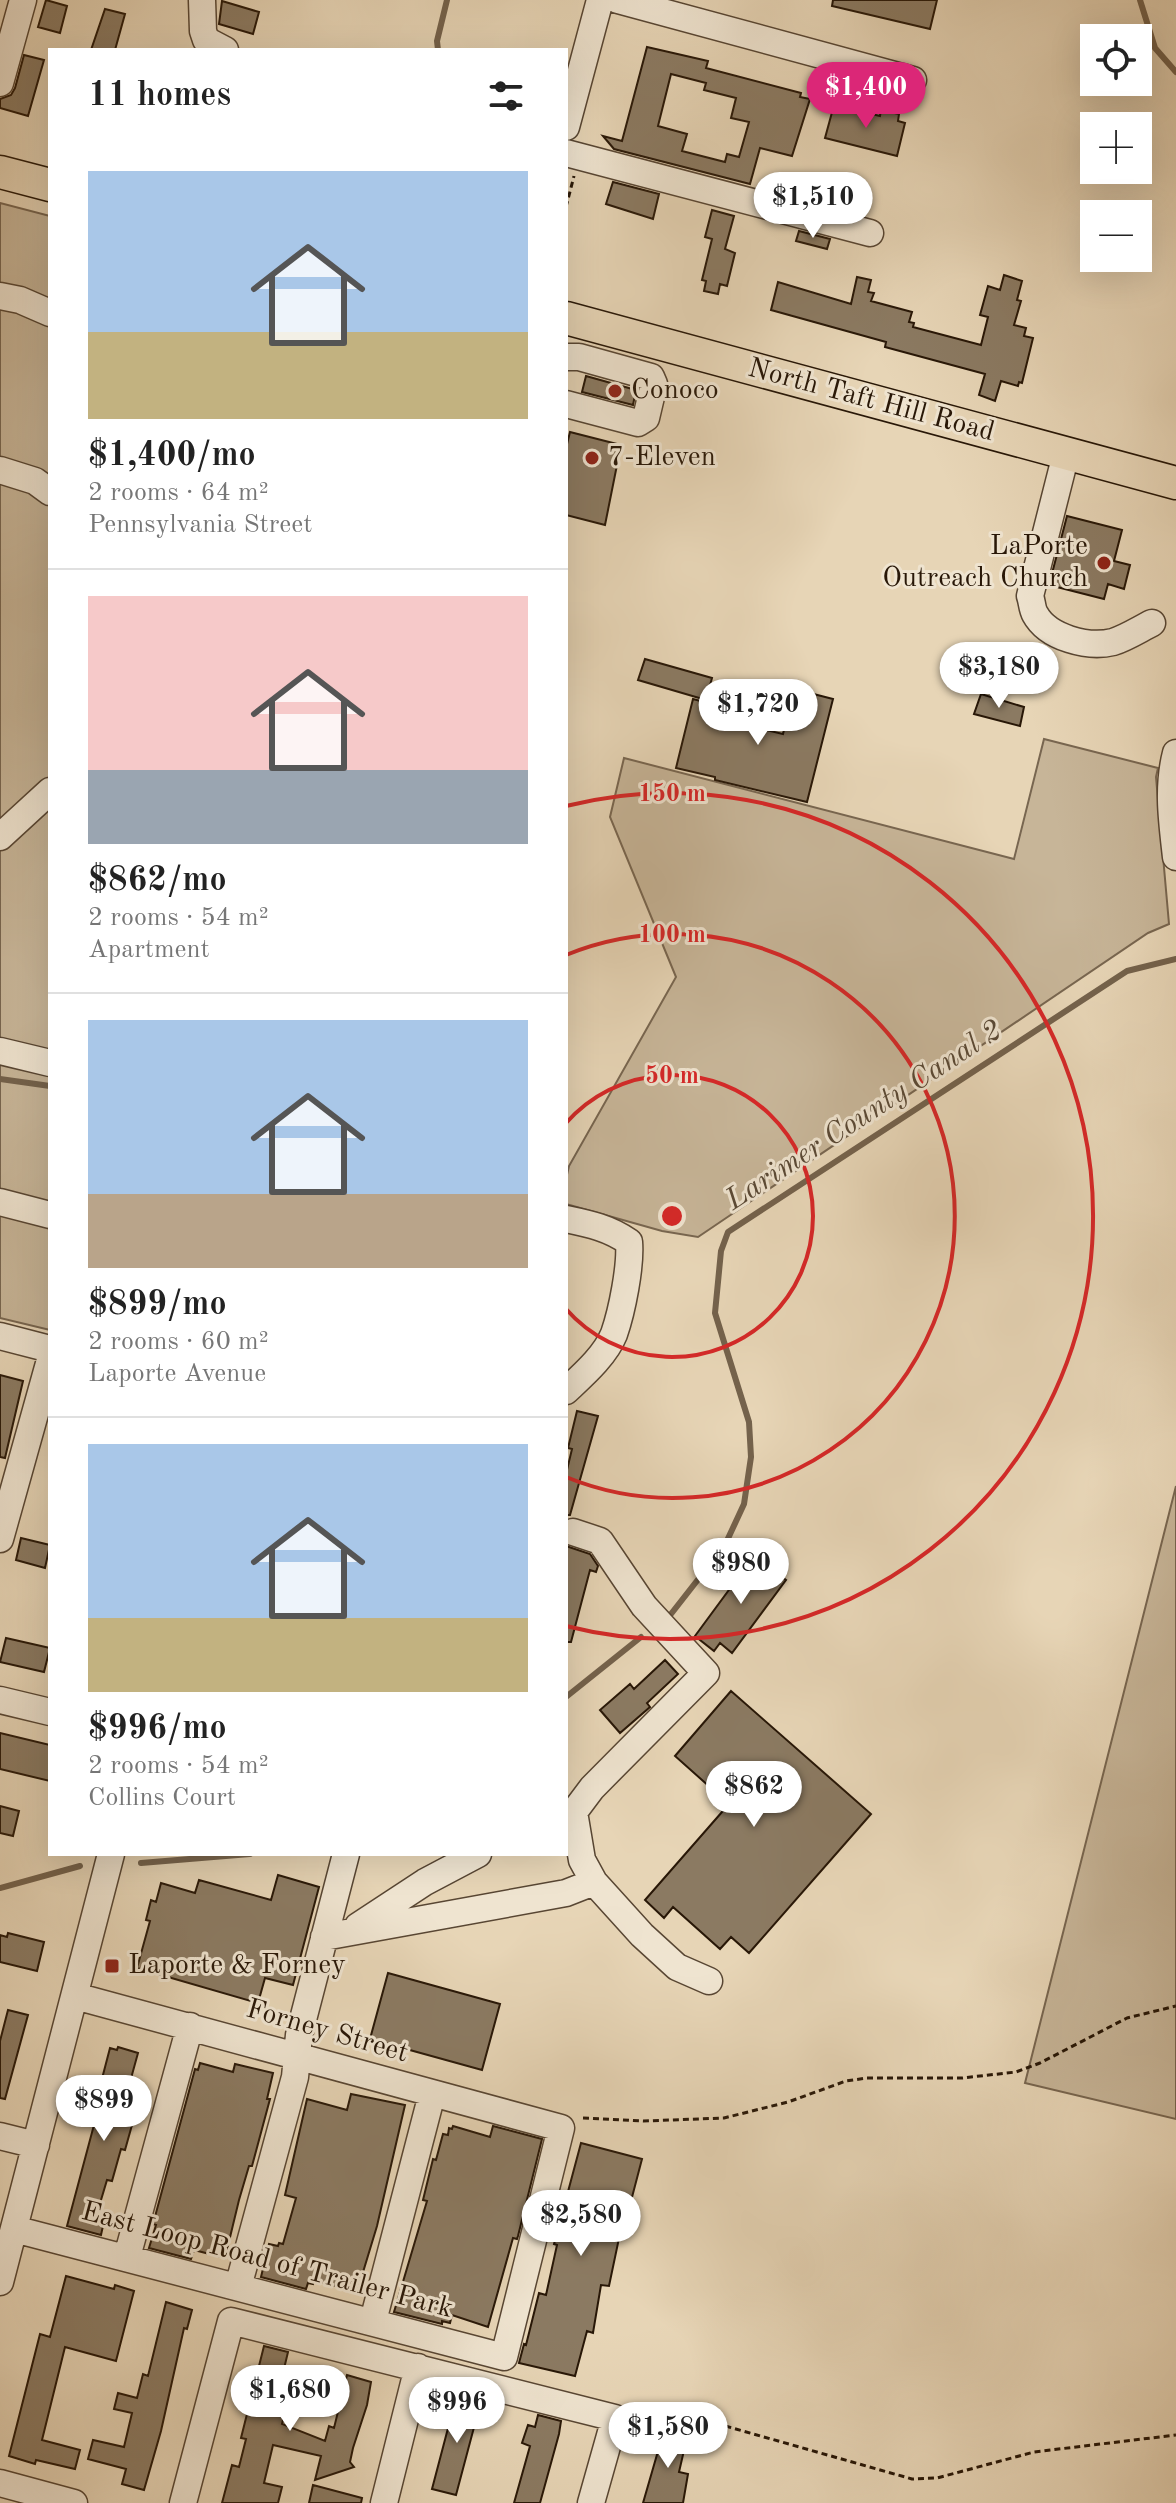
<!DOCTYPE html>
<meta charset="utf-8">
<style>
body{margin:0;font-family:"Old Standard TT",serif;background:#f6f6f6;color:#222;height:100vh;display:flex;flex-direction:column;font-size:30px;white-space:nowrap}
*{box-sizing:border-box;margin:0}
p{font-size:26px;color:#767676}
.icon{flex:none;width:44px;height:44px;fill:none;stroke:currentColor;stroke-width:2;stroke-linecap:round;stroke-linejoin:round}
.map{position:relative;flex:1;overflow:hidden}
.sheet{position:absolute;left:48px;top:48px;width:520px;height:1808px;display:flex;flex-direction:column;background:#fff;border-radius:0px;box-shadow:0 8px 32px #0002}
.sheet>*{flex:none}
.fabs{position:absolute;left:1080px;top:24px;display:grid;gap:16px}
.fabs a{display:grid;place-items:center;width:72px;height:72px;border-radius:0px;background:#fff;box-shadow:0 8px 32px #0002;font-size:40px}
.price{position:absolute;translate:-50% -68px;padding:0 18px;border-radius:28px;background:#fff;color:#222;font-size:26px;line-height:52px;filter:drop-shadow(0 2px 4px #0008)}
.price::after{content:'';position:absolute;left:50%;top:48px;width:24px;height:18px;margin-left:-12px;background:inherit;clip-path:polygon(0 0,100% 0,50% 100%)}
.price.current{background:#db2777;color:#fff}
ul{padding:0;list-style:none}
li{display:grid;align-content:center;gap:16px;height:424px;padding:0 40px}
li+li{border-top:2px solid #e0e0e0}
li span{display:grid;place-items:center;height:248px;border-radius:0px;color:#555}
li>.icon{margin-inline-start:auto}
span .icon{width:144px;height:144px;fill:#fffc;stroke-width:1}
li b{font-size:34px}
h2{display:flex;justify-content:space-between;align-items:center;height:96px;padding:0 40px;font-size:34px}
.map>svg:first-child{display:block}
</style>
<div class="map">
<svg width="1176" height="2503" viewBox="0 0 1176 2503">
<rect width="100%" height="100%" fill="#e7d5b6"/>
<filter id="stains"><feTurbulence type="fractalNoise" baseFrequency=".0025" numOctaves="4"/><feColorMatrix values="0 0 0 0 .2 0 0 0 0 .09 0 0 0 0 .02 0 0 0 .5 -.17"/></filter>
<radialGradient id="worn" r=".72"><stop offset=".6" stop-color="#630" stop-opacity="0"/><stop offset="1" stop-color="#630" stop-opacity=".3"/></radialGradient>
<path fill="#c7b598" stroke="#786650" stroke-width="2" d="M0 203 50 216V1330L0 1318Z
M1044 739 1158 768 1156 777 1169 924 1148 933 698 1237 662 1231 566 1204V1179L569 1166 676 977 610 817 624 758 1014 859Z
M1176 1486V2119L1025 2083Z"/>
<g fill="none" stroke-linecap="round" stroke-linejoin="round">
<path stroke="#74624c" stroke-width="6" d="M1140 0 1155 48 1176 72
M438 50 437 41 447 0
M0 1079 50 1086
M671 1614 725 1545 744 1504 751 1457 749 1422 715 1313 721 1251 728 1232 1127 971 1176 959
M566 1697 641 1637
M141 1863 250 1854
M0 1888 80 1866"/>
</g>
<path fill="#8b7a62" stroke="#281707" stroke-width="2" fill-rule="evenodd" d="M46 0 67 6 60 33 38 27Z
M833 0H937L930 29 832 6Z
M222 1 259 12 253 34 219 24Z
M105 9 125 14 115 50H91Z
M647 47 708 61 706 68 801 93 800 97 810 99 792 156 760 148 750 184 614 149 603 136 622 141ZM671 74 706 83 704 90 736 98 731 118 749 122 739 157 727 154 725 162 682 151 687 134 658 126Z
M24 55 44 60 28 116 0 108V99L11 95 15 88Z
M834 105 880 116 881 110 899 114 898 121 905 123 897 156 825 138Z
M816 177 844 184 838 204 811 197Z
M613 182 659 194 653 219 606 204Z
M712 210 734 216 725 249 735 253 727 286 720 284 718 294 704 291 706 281 702 280 712 239 705 237Z
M799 231 830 239 827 249 796 241Z
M1004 275 1022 281 1017 300 1021 301 1014 325 1026 328 1024 336 1033 338 1022 383 1019 382 1018 386 1001 381 995 401 979 395 985 374 885 347 886 342 771 310 778 282 851 304 857 277 871 280 868 292 874 293 871 301 912 312 909 322 914 323 913 327 981 345 988 317 980 315 988 286 1000 290Z
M586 376 636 390 633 405 582 392Z
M570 432 621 445 605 525 566 515V448Z
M1067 516 1122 530 1114 561 1130 565 1124 589 1108 584 1104 599 1049 585Z
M645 659 712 678 706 700 638 680Z
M794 689 833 699 807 802 715 780V777L676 768 693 699 727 708 724 720 783 734Z
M981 694 1024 707 1020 726 974 714Z
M0 1375 23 1381 5 1458 0 1457Z
M577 1411 598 1416 570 1515H566V1474L572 1449 568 1448Z
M21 1538 50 1545 45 1568 16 1560Z
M566 1546 590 1554 598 1566 596 1572 590 1570 571 1642H566Z
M754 1556 786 1580 732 1653 720 1643 714 1651 695 1636Z
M6 1638 50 1648 44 1672 0 1662Z
M665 1660 678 1674 647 1703 650 1707 620 1733 600 1710 630 1684 634 1689Z
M731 1691 871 1814 749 1953 731 1937 720 1949 673 1907 664 1918 645 1900 729 1804 675 1756Z
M0 1733 50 1745V1781L0 1769Z
M0 1806 19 1811 13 1836 0 1833Z
M278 1875 319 1887 293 1985 265 1978 258 2003 137 1968 150 1921 146 1920 151 1900 156 1902 161 1883 195 1893 199 1880 271 1900Z
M8 1933 44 1942 37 1971 0 1962V1935L7 1937Z
M388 1973 500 2004 482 2070 370 2039Z
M8 2010 28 2015 5 2099 0 2098V2041Z
M118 2047 138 2053 119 2122 132 2125 125 2150 121 2149 112 2181 107 2180 98 2210 106 2212 101 2235 67 2226 102 2095 98 2094 110 2048 117 2050Z
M200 2063 233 2072 235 2064 273 2073 267 2099H270L252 2166H249L239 2200 225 2258 194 2250 191 2259 149 2248 156 2225 153 2224 195 2069 198 2070Z
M351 2094 405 2105 377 2226 357 2292 314 2280 313 2284 308 2283 306 2289 261 2277 269 2244 278 2246 279 2243 283 2244 296 2198 285 2195 307 2099 347 2110Z
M453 2126 490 2137 493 2126 542 2139 518 2236 517 2239 513 2238 488 2327 452 2315 450 2323 442 2321V2324L394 2312 427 2201 423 2200 433 2159 436 2160 443 2134 448 2135 449 2128 452 2129Z
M581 2143 642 2159 631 2201 627 2200 609 2286 601 2285 593 2333 587 2331 575 2376 519 2363 524 2344 526 2345 539 2293 546 2295 557 2245 554 2244Z
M66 2276 114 2289 115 2285 134 2291 116 2361 65 2347 42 2440 80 2450 75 2469 36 2460 35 2464 9 2456 40 2334 50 2337Z
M166 2302 192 2310 187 2329 184 2328 161 2431 144 2490 122 2484 126 2469 88 2459 93 2440 124 2447 132 2413 114 2409 118 2393 137 2398 143 2374 148 2376Z
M264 2346 288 2352 283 2373 290 2368 280 2410 285 2412 282 2424 325 2441 329 2426 334 2428 347 2375 371 2382 367 2405 353 2448 350 2462 354 2467 315 2480 321 2456 273 2445 264 2483 282 2487 278 2503H222L232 2465 239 2467 246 2439 241 2438Z
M457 2394 481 2401 456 2495 432 2489Z
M538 2415 561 2421 559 2434 540 2503H514L530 2446 522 2443 528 2425 535 2427Z
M665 2427 688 2433 679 2472 688 2474 683 2503H643Z
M313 2485 362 2498 361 2503H309Z"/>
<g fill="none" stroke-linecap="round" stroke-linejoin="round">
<defs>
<path id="minor" d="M202 0 203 31 206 40 225 50
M618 0 913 80
M0 83 23 0
M566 127 600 0
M566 153 870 233
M0 296 20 300 50 313
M566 357H579L651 377 654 384 646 418 638 423 566 404
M1066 454 1030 596C1032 601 1032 609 1035 614 1048 638 1088 648 1113 642 1126 638 1140 629 1152 623
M0 470 35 481 50 492
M1176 753C1167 788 1172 821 1176 857
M0 837 50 791
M0 1051 50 1063
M0 1202 50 1215
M566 1219C590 1224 609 1228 629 1242 631 1266 622 1311 614 1334 605 1356 583 1375 566 1391
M0 1336 50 1349
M573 1532 600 1541 644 1606 706 1673 592 1788 574 1812 582 1860 594 1882 642 1935 677 1967 709 1981
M0 1539 50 1360
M0 1700 50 1712
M358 1926 425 1882 478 1854
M324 1937 566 1893 594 1882
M0 2136 36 2145
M14 2229 504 2357 561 2128 75 1996
M127 2257 190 2026
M0 2282 111 1854
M238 2287 295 2077 299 2035 346 1854
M373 2321 432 2094
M0 2483 74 2503
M183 2503 231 2321 615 2418 591 2503
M384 2503 418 2367"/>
<path id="major" d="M0 172 50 185
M566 318 1176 483"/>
</defs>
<use href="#minor" stroke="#584633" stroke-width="29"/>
<use href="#major" stroke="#281707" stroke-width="35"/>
<path stroke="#281707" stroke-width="3" stroke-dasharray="6 4" stroke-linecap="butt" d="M566 207 574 176
M583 2118 643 2121 724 2118 788 2102 846 2081 867 2078H962L1016 2072 1040 2063 1127 2018 1176 2006
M638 2413 654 2409 676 2412 912 2479 937 2478 1034 2452 1176 2435"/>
<use href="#minor" stroke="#efe4d0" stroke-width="26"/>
<use href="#major" stroke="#e7d5b6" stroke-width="32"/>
</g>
<g fill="none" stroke="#d62828" stroke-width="4">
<path d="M566 1123A141 141 0 1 1 566 1309"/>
<path d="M566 955A282 282 0 1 1 566 1477"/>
<path d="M566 806A423 423 0 1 1 566 1626"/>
</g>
<g fill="#8f2418" stroke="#efe4d0" stroke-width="3">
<circle cx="615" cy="391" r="8"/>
<circle cx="592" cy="458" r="8"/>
<circle cx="1104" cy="563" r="8"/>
<rect x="104" y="1958" width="16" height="16" rx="4"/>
</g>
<g text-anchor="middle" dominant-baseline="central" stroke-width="6" stroke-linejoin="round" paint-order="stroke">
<g font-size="28" fill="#281707" stroke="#efe4d0" text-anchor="start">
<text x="631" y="391">Conoco</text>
<text x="608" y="458">7-Eleven</text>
<text x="1088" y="547" text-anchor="end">LaPorte<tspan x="1088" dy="32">Outreach Church</tspan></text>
<text x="128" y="1966">Laporte &amp; Forney</text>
</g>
<g font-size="28" fill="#281707" stroke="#efe4d0">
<text transform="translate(871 401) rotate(15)">North Taft Hill Road</text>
<text transform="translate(327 2032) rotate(16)">Forney Street</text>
<text transform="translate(267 2261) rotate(15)">East Loop Road of Trailer Park</text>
</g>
<g font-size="30" font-style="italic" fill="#5a4935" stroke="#efe4d0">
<text transform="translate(864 1116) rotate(-33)">Larimer County Canal 2</text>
</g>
</g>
<circle cx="672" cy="1216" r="12" fill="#d62828" stroke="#efe4d0" stroke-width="4"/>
<g font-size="24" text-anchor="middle" font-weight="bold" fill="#d62828" stroke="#efe4d0" stroke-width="6" stroke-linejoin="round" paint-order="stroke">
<text x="672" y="801">150 m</text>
<text x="672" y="942">100 m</text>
<text x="672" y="1083">50 m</text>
</g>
<rect width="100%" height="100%" filter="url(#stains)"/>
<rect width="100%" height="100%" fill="url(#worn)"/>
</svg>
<div class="fabs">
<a><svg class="icon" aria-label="locate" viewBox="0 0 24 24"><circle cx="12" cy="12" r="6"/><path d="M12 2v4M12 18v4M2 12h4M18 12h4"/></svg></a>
<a>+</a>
<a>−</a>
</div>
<b class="price current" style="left:866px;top:130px">$1,400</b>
<b class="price" style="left:813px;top:240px">$1,510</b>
<b class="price" style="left:999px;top:710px">$3,180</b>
<b class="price" style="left:758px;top:747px">$1,720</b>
<b class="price" style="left:741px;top:1606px">$980</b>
<b class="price" style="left:754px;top:1829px">$862</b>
<b class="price" style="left:104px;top:2143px">$899</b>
<b class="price" style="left:581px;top:2258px">$2,580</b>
<b class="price" style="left:290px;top:2433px">$1,680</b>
<b class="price" style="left:457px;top:2445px">$996</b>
<b class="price" style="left:668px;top:2470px">$1,580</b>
<section class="sheet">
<h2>11 homes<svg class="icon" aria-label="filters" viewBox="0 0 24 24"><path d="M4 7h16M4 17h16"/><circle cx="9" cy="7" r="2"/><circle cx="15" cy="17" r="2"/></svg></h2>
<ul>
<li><span style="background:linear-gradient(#a9c7e8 65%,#c2b280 0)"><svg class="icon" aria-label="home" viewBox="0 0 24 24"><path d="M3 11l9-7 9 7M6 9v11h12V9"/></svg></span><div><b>$1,400/mo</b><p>2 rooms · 64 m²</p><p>Pennsylvania Street</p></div></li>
<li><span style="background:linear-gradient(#f6c9c9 70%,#9aa5b1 0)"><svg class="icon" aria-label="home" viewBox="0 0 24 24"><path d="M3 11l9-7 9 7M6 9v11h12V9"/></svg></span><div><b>$862/mo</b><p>2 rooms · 54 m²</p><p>Apartment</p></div></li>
<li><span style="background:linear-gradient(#a9c7e8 70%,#b9a48a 0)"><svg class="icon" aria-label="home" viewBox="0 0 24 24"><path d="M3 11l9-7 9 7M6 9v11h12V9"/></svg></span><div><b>$899/mo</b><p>2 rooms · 60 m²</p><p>Laporte Avenue</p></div></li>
<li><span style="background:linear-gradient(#a9c7e8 70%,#c2b280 0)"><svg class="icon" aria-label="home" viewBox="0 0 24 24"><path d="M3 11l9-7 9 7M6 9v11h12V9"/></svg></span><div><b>$996/mo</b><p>2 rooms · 54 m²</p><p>Collins Court</p></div></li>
</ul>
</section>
</div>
